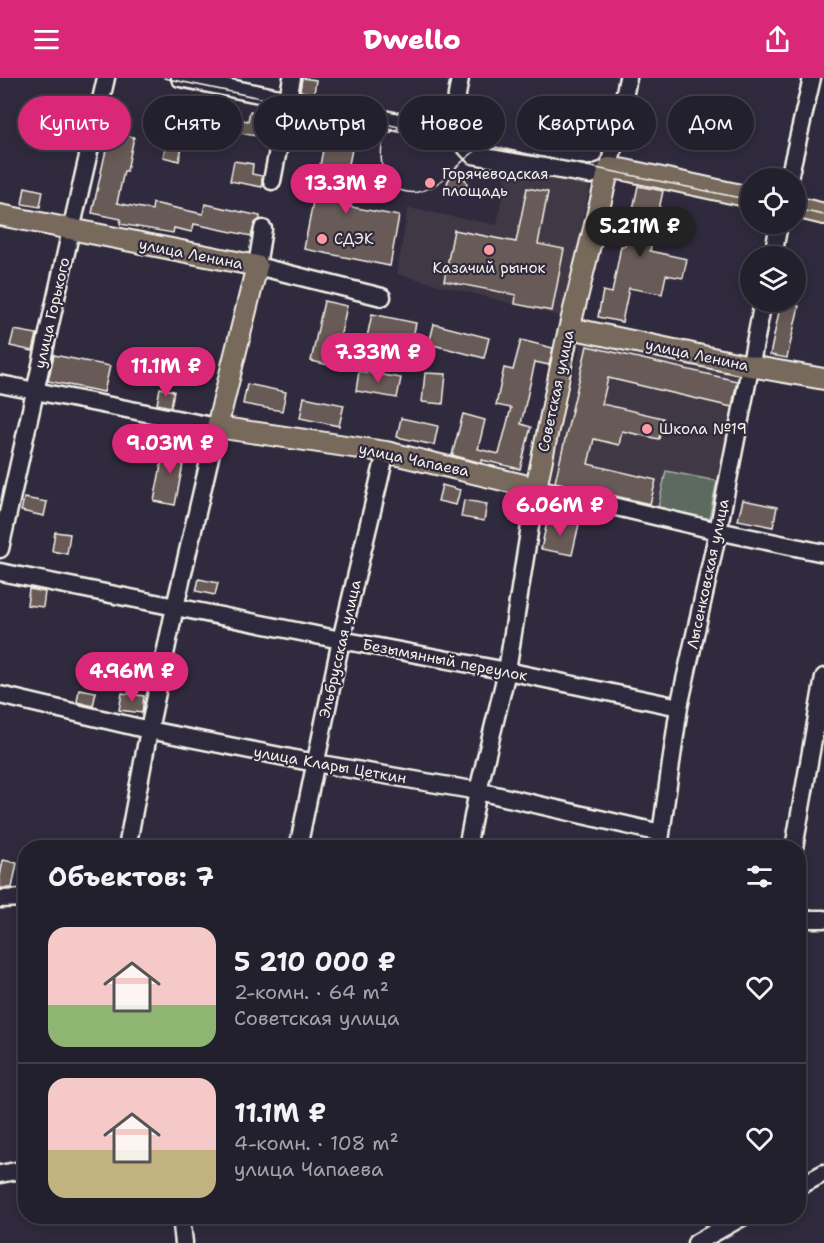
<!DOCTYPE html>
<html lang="ru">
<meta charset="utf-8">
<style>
body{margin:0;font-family:"Shantell Sans",sans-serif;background:#2b2836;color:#f1f3f6;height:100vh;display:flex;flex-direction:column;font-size:22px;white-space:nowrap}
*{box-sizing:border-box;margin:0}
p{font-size:20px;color:#a3a3aa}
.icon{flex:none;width:33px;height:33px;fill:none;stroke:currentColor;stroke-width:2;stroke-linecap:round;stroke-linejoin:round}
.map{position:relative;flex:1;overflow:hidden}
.details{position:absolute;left:18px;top:762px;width:788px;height:384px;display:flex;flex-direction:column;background:#23202e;border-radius:24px;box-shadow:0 3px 15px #0003,0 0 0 2px #403e4a}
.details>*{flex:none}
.banner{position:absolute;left:18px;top:18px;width:789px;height:54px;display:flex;gap:12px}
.tools{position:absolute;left:740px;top:90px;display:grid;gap:12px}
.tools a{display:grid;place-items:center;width:66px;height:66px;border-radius:50%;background:#23202e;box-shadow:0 3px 15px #0003,0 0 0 2px #403e4a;font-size:30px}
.price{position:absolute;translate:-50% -51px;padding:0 14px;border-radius:21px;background:#db2777;color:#fff;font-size:20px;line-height:39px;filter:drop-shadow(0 2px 3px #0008)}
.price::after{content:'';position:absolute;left:50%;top:36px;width:18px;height:14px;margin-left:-9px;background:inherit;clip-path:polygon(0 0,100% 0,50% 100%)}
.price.active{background:#222;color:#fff}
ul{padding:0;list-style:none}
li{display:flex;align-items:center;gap:18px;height:150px;padding:0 30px}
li+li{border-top:2px solid #403e4a}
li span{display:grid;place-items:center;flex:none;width:168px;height:120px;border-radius:18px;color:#555}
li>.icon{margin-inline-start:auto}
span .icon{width:72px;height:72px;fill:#fffc;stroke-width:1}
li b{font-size:26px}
h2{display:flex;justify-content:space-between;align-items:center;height:72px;padding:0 30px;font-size:26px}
.tag{padding:0 21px;border-radius:27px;background:#23202e;box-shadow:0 3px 15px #0003,0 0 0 2px #403e4a;font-size:21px;line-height:54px}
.tag.active{background:#db2777;color:#fff}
header{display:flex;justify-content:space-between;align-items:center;height:78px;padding:0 30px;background:#db2777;color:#fff;font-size:27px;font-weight:800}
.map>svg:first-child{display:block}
</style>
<header><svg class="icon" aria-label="menu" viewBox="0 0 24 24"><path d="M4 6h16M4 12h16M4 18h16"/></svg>Dwello<svg class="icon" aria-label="share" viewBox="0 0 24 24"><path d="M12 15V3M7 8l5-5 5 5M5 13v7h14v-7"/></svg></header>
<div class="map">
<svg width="824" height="1165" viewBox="0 0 824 1165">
<rect width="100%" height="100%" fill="#2f2a3d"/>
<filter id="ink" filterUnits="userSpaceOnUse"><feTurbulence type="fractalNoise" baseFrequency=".0167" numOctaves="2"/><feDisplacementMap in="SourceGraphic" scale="12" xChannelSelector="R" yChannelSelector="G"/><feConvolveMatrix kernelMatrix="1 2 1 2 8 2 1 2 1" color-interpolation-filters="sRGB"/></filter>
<g filter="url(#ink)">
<path fill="#403845" d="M507 90 590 107 563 239 397 196 408 130 497 147Z
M581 264 743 293 715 450 547 410Z"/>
<path fill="#5b6b61" stroke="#a8aea4" stroke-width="1.5" d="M666 393 717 403 709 441 658 430Z"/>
<path fill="#685a57" stroke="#f4f1e8" stroke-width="1.5" d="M302 0 316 2 314 16 300 13Z
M208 20 232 25 228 41 204 35Z
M590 26 611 31 602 73 580 68Z
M250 33 267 36 262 59 234 54 237 41 248 43Z
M170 48 186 51 179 83 163 79Z
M110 54 134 59 127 93H124L117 125 152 132 153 125 203 136 205 126 260 138V141L255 145 251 158 194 146 192 154 174 150 173 155 120 146 121 141 92 135Z
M325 61 353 66 341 127 399 138 390 188 304 171Z
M234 83 253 86 252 96 262 98V109L230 103Z
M447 107a10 10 0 1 1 20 0a10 10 0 1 1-20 0Z
M638 108 663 113 650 173 687 181 683 200 666 197 662 216 629 210 622 244 598 239 603 213 612 215 621 168H625Z
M25 109 43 113 40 129 22 126Z
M527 110 548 114 538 166 564 171 552 233 515 226 516 217 444 203 454 152 516 164Z
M324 223 347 228 334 288 311 283Z
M781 224 799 228 787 280 770 277Z
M372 236 416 245 411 269 367 259Z
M434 246 489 260 484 280 429 266Z
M14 252 37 256 33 273 10 268Z
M521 262 553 270 549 287 535 284 521 346 531 349 520 391 482 382V385L452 377 463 336 485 342 478 371 499 376 511 330 496 327 504 290 513 292Z
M587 268 737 303 732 329 608 300 602 326 663 340 659 361 622 353 619 367 594 361 588 386 656 402 650 426 555 404Z
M54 277 110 288 104 314 48 303Z
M359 293 401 300 397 320 356 313Z
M425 295 446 296 443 326 422 324Z
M247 306 286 314 282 333 243 326Z
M160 310 174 313 171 329 157 326Z
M304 319 344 327 339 348 300 340Z
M401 340 438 348 434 367 397 359Z
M165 367 186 371 175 427 154 423Z
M442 407 460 412 456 427 438 423Z
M24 420 47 424 44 438 21 433Z
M464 422 487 426 484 443 461 439Z
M743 422 777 429 773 449 738 442Z
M555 441 579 446 572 477 541 471 547 444Z
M55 454 70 456 67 476 52 473Z
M199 501 218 505 215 517 196 513Z
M29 511 45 514 43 529 27 527Z
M79 611 96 614 93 628 77 624Z
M122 615 144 618 142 635 119 632Z
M3 782 17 785 12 810H0V798Z"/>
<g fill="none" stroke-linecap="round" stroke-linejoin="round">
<defs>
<path id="minor" d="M180 0 453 55 473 77 590 97 609 90 628 0
M453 55 457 17 460 0
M789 100 812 0
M272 103 292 0
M263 151 257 188 382 219
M773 178 779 146
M0 306 217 349 175 529 149 652 127 770
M0 471 71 152 106 0
M0 494 341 562 507 593 679 629
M0 617 149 652 315 685 478 713 661 755
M298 770 341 562 386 374
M467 770 478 713 507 593 536 410 718 453 824 475
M659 770 679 629 718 453 763 224
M794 770 824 599
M0 821 26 820
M798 841H824
M0 1096 26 1091
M798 1109 824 1095
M181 1138 184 1165
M696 1165 744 1138"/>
<path id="major" d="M795 129 824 136
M0 137 257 188 217 349 386 374 536 410 566 264 609 90 625 92 750 119
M570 250 750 288 824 301"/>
</defs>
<use href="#minor" stroke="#f4f1e8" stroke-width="21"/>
<use href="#major" stroke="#f4f1e8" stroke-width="24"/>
<use href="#minor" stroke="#2f2a3d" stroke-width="16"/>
<use href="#major" stroke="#77695c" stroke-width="20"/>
<path stroke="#f4f1e8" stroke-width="1.5" d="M164 0 750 122
M405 48C399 50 393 52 388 56 378 64 380 95 388 104 395 112 408 116 418 114 446 108 461 78 486 66
M795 131 824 137"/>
</g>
</g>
<g fill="#ff9aa2" stroke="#2f2a3d" stroke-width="2">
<circle cx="430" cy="105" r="6"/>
<circle cx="322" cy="161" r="6"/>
<circle cx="489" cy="172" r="6"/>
<circle cx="647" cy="351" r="6"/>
</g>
<g text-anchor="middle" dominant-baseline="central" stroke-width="4.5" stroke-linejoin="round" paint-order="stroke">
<g font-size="15" fill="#f4f1e8" stroke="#2f2a3d" text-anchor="start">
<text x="442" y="96">Горячеводская<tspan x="442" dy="17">площадь</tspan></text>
<text x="334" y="161">СДЭК</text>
<text x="489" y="190" text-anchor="middle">Казачий рынок</text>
<text x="659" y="351">Школа №19</text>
</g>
<g font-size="15" fill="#f4f1e8" stroke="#2f2a3d">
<text transform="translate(191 176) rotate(11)">улица Ленина</text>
<text transform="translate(52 235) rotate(-77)">улица Горького</text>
<text transform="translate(697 277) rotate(12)">улица Ленина</text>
<text transform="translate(556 313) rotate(-78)">Советская улица</text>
<text transform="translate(414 382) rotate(12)">улица Чапаева</text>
<text transform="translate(708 496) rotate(-78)">Лысенковская улица</text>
<text transform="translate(340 571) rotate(-77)">Эльбрусская улица</text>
<text transform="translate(445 582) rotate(11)">Безымянный переулок</text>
<text transform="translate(330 687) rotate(10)">улица Клары Цеткин</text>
</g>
</g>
</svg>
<div class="tools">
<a><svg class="icon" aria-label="locate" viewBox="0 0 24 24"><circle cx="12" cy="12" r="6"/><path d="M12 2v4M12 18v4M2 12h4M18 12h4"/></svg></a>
<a><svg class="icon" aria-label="layers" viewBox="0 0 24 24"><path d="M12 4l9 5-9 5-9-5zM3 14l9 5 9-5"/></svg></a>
</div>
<b class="price" style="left:346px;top:137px">13.3M ₽</b>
<b class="price active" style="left:640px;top:180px">5.21M ₽</b>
<b class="price" style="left:378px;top:306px">7.33M ₽</b>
<b class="price" style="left:166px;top:320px">11.1M ₽</b>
<b class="price" style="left:170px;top:397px">9.03M ₽</b>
<b class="price" style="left:560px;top:459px">6.06M ₽</b>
<b class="price" style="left:132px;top:625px">4.96M ₽</b>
<div class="banner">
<a class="tag active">Купить</a>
<a class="tag">Снять</a>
<a class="tag">Фильтры</a>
<a class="tag">Новое</a>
<a class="tag">Квартира</a>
<a class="tag">Дом</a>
</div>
<section class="details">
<h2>Объектов: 7<svg class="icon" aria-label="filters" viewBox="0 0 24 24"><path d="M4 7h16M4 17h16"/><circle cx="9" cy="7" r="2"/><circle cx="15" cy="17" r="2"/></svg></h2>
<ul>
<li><span style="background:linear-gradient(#f6c9c9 65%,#8fb573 0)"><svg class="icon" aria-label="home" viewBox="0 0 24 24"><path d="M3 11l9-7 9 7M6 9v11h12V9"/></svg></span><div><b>5 210 000 ₽</b><p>2-комн. · 64 m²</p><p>Советская улица</p></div><svg class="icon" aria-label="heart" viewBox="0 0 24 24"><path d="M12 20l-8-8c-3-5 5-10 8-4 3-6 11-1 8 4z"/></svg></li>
<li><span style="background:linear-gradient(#f6c9c9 60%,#c2b280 0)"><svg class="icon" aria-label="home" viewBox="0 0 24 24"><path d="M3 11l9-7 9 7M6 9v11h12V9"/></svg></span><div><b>11.1M ₽</b><p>4-комн. · 108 m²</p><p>улица Чапаева</p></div><svg class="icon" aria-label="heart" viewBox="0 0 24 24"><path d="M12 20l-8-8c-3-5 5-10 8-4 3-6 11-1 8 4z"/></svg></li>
</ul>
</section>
</div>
